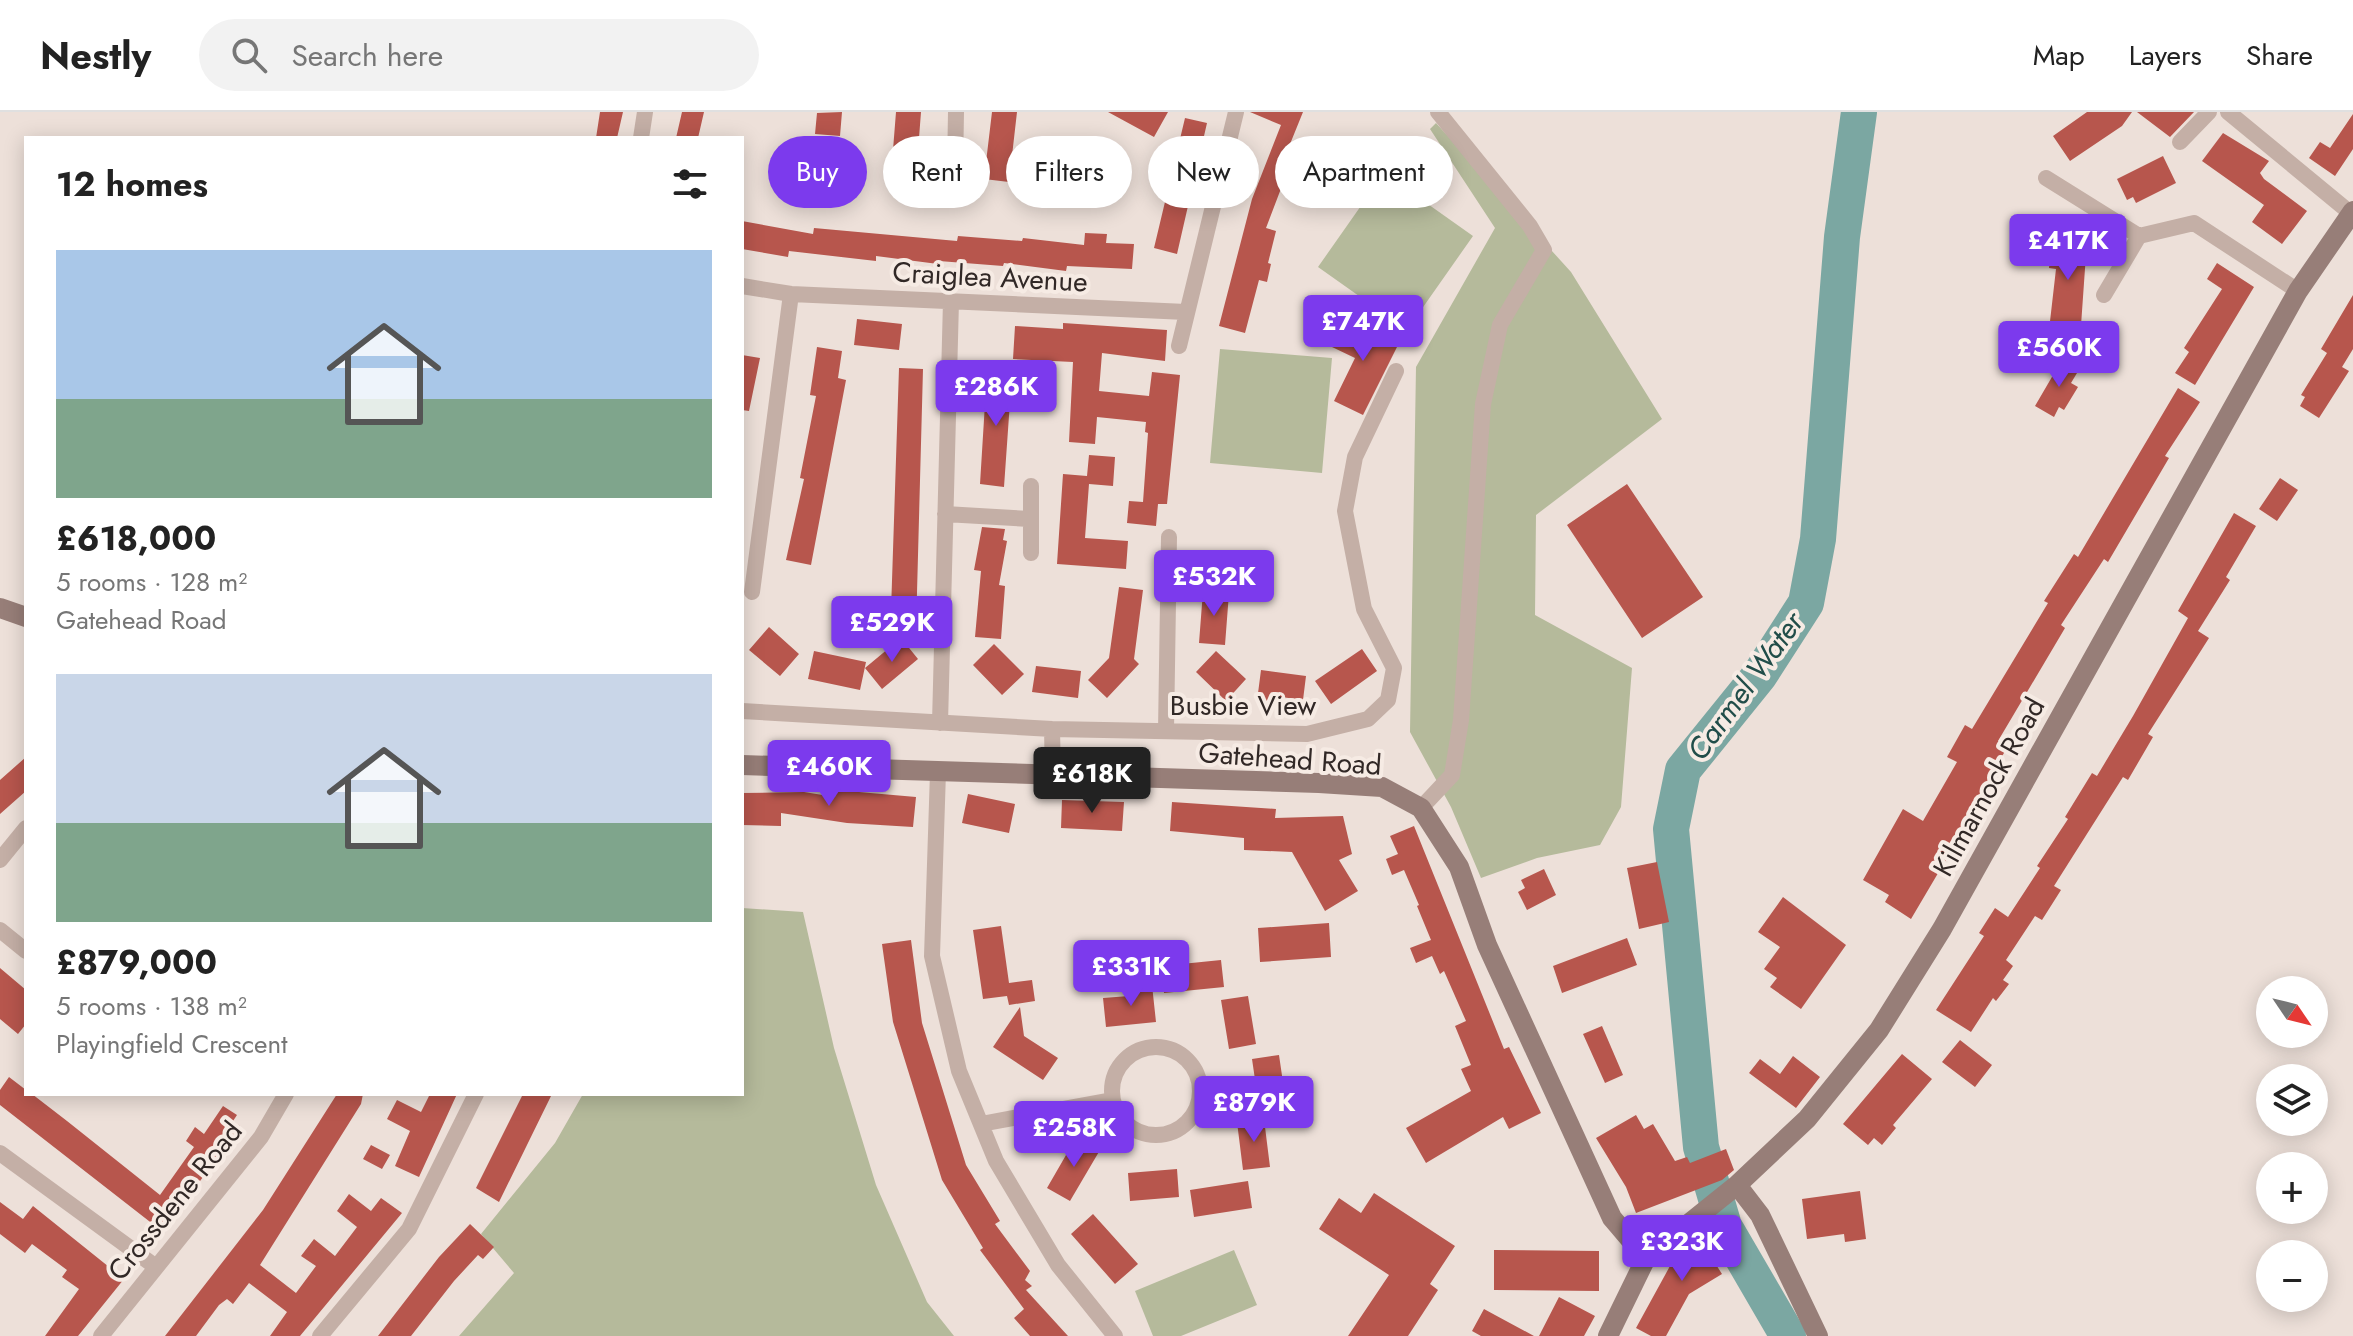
<!DOCTYPE html>
<meta charset="utf-8">
<style>
body{margin:0;font-family:Jost,sans-serif;background:#f2f2f2;color:#222;height:100vh;display:flex;flex-direction:column;font-size:30px;white-space:nowrap}
*{box-sizing:border-box;margin:0}
p{font-size:26px;color:#767676}
.icon{flex:none;width:44px;height:44px;fill:none;stroke:currentColor;stroke-width:2;stroke-linecap:round;stroke-linejoin:round}
.map{position:relative;flex:1;overflow:hidden}
.details{position:absolute;left:24px;top:24px;width:720px;height:960px;display:flex;flex-direction:column;background:#fff;border-radius:0px;box-shadow:0 4px 20px #0003}
.details>*{flex:none}
.guide{position:absolute;left:768px;top:24px;width:760px;height:72px;display:flex;gap:16px}
.needle{width:52px;rotate:125deg}
.buttons{position:absolute;left:2256px;top:864px;display:grid;gap:16px}
.buttons a{display:grid;place-items:center;width:72px;height:72px;border-radius:50%;background:#fff;box-shadow:0 4px 20px #0003;font-size:40px}
.price{position:absolute;translate:-50% -68px;padding:0 18px;border-radius:8px;background:#7c3aed;color:#fff;font-size:26px;line-height:52px;filter:drop-shadow(0 2px 4px #0008)}
.price::after{content:'';position:absolute;left:50%;top:48px;width:24px;height:18px;margin-left:-12px;background:inherit;clip-path:polygon(0 0,100% 0,50% 100%)}
.price.on{background:#222;color:#fff}
ul{padding:0;list-style:none}
li{display:grid;align-content:center;gap:16px;height:424px;padding:0 32px}
li span{display:grid;place-items:center;height:248px;border-radius:0px;color:#555}
li>.icon{margin-inline-start:auto}
span .icon{width:144px;height:144px;fill:#fffc;stroke-width:1}
li b{font-size:34px}
h2{display:flex;justify-content:space-between;align-items:center;height:96px;padding:0 32px;font-size:34px}
.chip{padding:0 28px;border-radius:36px;background:#fff;box-shadow:0 4px 20px #0003;font-size:28px;line-height:72px}
.chip.on{background:#7c3aed;color:#fff}
header{display:flex;align-items:center;gap:48px;box-sizing:border-box;height:112px;padding:0 40px;background:#fff;border-bottom:2px solid #e0e0e0}
header strong{font-size:38px}
nav{display:flex;gap:44px;margin-inline-start:auto;font-size:28px}
.search{width:560px;height:72px;background:#f2f2f2;display:flex;align-items:center;gap:20px;box-sizing:border-box;padding:0 28px;border-radius:44px;color:#767676;font-size:30px}
.map>svg:first-child{display:block}
</style>
<header>
<strong>Nestly</strong>
<div class="search"><svg class="icon" aria-label="search" viewBox="0 0 24 24"><circle cx="10" cy="10" r="6"/><path d="M15 15l6 6"/></svg>Search here</div>
<nav><a>Map</a><a>Layers</a><a>Share</a></nav>
</header>
<div class="map">
<svg width="2353" height="1224" viewBox="0 0 2353 1224">
<rect width="100%" height="100%" fill="#ede0d9"/>
<path fill="#b5ba9b" d="M1436 11 1571 160 1662 307 1536 403 1535 503 1632 556 1621 695 1600 733 1537 746 1481 766 1451 695 1410 620 1416 255 1495 116 1430 17Z
M1384 61 1473 124 1407 218 1318 155Z
M1220 237 1332 246 1322 361 1210 351Z
M742 796 803 800 834 936 876 1073 927 1190 954 1224H459L514 1161 481 1122 555 1031 583 982H742Z
M1234 1138 1257 1193 1181 1224H1153L1135 1179Z"/>
<g fill="none" stroke-linecap="round" stroke-linejoin="round">
<path stroke="#7ba7a2" stroke-width="36" d="M1788 1224 1724 1114 1701 1035 1671 717 1683 658 1759 564 1806 491 1818 427 1842 125 1859 0"/>
</g>
<path fill="#b7564d" d="M600 0H623L617 26H596Z
M682 0H704L698 26H676Z
M842 0 840 24 815 22 817 1Z
M896 0H921L916 65 891 63Z
M992 0H1017L1009 70 984 67Z
M1108 0H1168L1154 25Z
M1250 0H1303L1286 42 1293 45 1266 116 1276 119 1268 151 1271 152 1267 170 1259 168 1245 221 1219 214 1252 87 1281 13Z
M2087 0H2132L2122 14 2070 49 2053 24Z
M2137 0H2194L2170 25Z
M2353 2V37L2335 64 2309 46 2320 30 2330 36Z
M1185 6 1207 11 1177 142 1154 136Z
M2223 21 2269 49 2260 61 2264 67 2307 99 2282 132 2252 110 2264 93 2202 49Z
M2163 44 2176 71 2136 91 2133 85 2127 88 2117 67Z
M742 109 813 122 814 116 957 129 958 124 1022 129 1023 126 1084 133 1085 121 1107 122 1106 131 1134 132 1132 157 1067 154 1066 159 1004 151 1003 154 939 149 938 152 876 144V149L789 139 788 145 742 137Z
M2053 115 2082 117 2081 127 2087 128 2080 228 2055 225V219L2049 218 2056 157 2049 156Z
M2217 151 2254 175 2195 273 2175 261 2189 240 2184 236 2222 177 2207 167Z
M2353 183V237L2342 255 2349 259 2319 306 2300 294 2305 285 2301 283 2327 241 2321 237Z
M1347 205 1399 231 1363 303 1334 289 1355 246 1332 235Z
M857 207 902 212 899 238 854 233Z
M1063 211 1167 218 1165 249 1102 241 1099 279 1149 284 1152 260 1180 263 1167 392H1158L1156 414 1127 411 1129 389 1143 390 1148 321 1145 320 1146 310 1097 305 1095 332 1069 330 1073 250 1013 247 1015 214 1063 217Z
M817 235 842 239 838 266 846 268 811 453 786 448 804 367 800 366 816 284 810 283Z
M742 243 760 246 749 299 742 298Z
M2063 246 2080 256 2071 271 2078 275 2064 298 2059 295 2054 305 2035 294Z
M899 256 923 257 916 518H881V498L891 499Z
M987 259 1012 261 1004 375 980 372Z
M2178 276 2200 290 2165 344 2169 346 2108 450 2104 447 2061 513 2065 516 1998 629 2008 634 1977 688 1980 690 1911 807 1885 790 1889 783 1863 768 1903 697 1923 709 1957 650 1947 645 1965 613 1972 617 2048 491 2044 489 2074 442 2078 445Z
M1089 343 1115 345 1113 374 1089 372 1085 426 1128 429 1126 457 1057 452 1063 362 1087 364Z
M2280 366 2298 378 2277 409 2259 397Z
M1627 372 1703 485 1642 526 1567 413Z
M2234 401 2256 414 2226 465 2230 468 2198 519 2209 526 2148 622 2153 625 2128 668 2123 665 2054 774 2061 778 2042 808 2035 804 2006 848 2013 854 2003 868 2009 872 1996 889 1993 886 1971 920 1936 898 1984 824 1979 821 1995 796 2008 805 2040 756 2037 754 2068 707 2065 705 2092 661 2097 664 2133 604 2188 506 2178 499Z
M982 415 1005 417 1003 428 1007 429 999 473 1005 474 1001 527 975 525 981 459 974 458Z
M1119 475 1143 478 1134 547 1139 552 1107 586 1088 568 1109 546Z
M1203 479 1229 481 1225 533 1199 531Z
M769 515 799 542 780 564 749 538Z
M901 526 918 547 882 577 865 556Z
M994 532 1024 562 1002 583 973 553Z
M1362 537 1377 559 1331 592 1315 569Z
M814 539 866 550 860 578 808 567Z
M1216 539 1246 567 1226 589 1196 560Z
M1036 554 1081 559 1078 586 1032 580Z
M1261 558 1306 564 1303 588 1281 585 1280 592 1257 589Z
M26 645V679L0 702V668Z
M836 678 916 685 913 715 847 711 781 701V714L742 713V681L804 680 835 685Z
M968 682 1015 692 1009 721 962 711Z
M1062 688 1124 690 1122 719 1061 716Z
M1172 690 1276 697 1275 706 1343 704 1352 742 1339 748 1358 779 1325 799 1292 740 1244 738V726L1170 719Z
M1414 714 1504 937 1509 935 1541 1001 1509 1017 1503 1005 1426 1051 1406 1016 1471 979 1461 957 1471 953 1455 914 1466 909 1444 859 1440 862 1432 844 1416 851 1410 836 1431 828 1417 794 1419 793 1404 758 1392 763 1386 747 1398 742 1390 724Z
M1657 750 1669 810 1639 817 1627 756Z
M1544 757 1556 783 1527 798 1518 780 1525 776 1521 768Z
M1783 785 1846 833 1801 897 1770 875 1777 866 1764 857 1780 835 1758 820Z
M1329 811 1331 845 1260 850 1258 816Z
M1001 814 1009 871 1032 868 1035 889 1009 893 1007 884 983 887 973 818Z
M1627 826 1637 853 1562 881 1553 854Z
M911 828 922 911 966 1053 1000 1109 995 1112 1030 1159 1025 1168 1032 1174 1026 1178 1068 1224H1030L1014 1206 1024 1197 980 1138 983 1136 942 1068 893 910 882 832Z
M1221 848 1224 875 1164 881 1162 854Z
M0 856 26 878V912L18 922 0 907Z
M1152 873 1156 910 1106 915 1103 886 1129 884 1128 875Z
M1248 884 1256 932 1229 937 1221 888Z
M1020 895 1024 924 1058 946 1043 968 993 935Z
M1602 914 1623 963 1605 971 1583 922Z
M1960 928 1992 953 1975 975 1942 950Z
M1902 942 1932 967 1893 1013 1896 1016 1882 1033 1874 1026 1868 1033 1843 1012Z
M1279 943 1286 991 1259 995 1252 947Z
M1793 944 1820 965 1796 996 1749 961 1760 947 1780 962Z
M9 965 26 978V982H32L67 1009 160 1083 194 1035 186 1029 195 1015 204 1022 223 994 237 1003 233 1009 240 1014 163 1120 0 993V978Z
M337 982H363L361 992 260 1153 296 1181 316 1154 301 1144 314 1127 335 1144 357 1115 337 1099 349 1082 371 1099 381 1086 402 1101 300 1224H270L287 1200 249 1171 233 1192 227 1187 219 1193 196 1224H165L263 1098Z
M430 982H457L419 1065 395 1054 410 1019 387 1007 397 988 421 1000Z
M523 982H552L499 1090 476 1076Z
M1636 1003 1644 1017 1653 1012 1675 1049 1687 1045 1690 1051 1726 1037 1734 1058 1722 1068 1636 1101 1626 1075 1596 1026Z
M1264 1007 1270 1055 1243 1058 1237 1010Z
M1077 1024 1100 1038 1070 1089 1047 1076Z
M371 1033 390 1043 382 1057 363 1047Z
M1177 1057 1179 1085 1130 1089 1128 1061Z
M1248 1069 1252 1096 1194 1105 1190 1078Z
M1860 1079 1866 1127 1845 1130 1844 1122 1807 1127 1802 1087Z
M1374 1081 1455 1134 1430 1172 1438 1178 1408 1224H1348L1389 1163 1319 1117 1339 1086 1361 1101Z
M0 1090 23 1107 33 1094 124 1167 78 1224H45L79 1177 62 1165 67 1158 32 1132 25 1141 0 1122Z
M1093 1102 1138 1152 1115 1172 1071 1122Z
M470 1112 494 1135 483 1147 478 1143 454 1169 411 1224H378L439 1145Z
M1712 1118 1728 1143 1715 1151 1722 1162 1689 1182 1666 1224H1651L1636 1216 1670 1154 1683 1146 1678 1139Z
M1494 1138 1599 1139V1179L1494 1178Z
M1559 1185 1595 1204 1584 1224H1539Z
M1484 1197 1495 1203 1534 1224H1481L1472 1219Z"/>
<g fill="none" stroke-linecap="round" stroke-linejoin="round">
<path stroke="#c4afa6" stroke-width="16" d="M2228 0 2353 103
M641 26 645 0
M2180 30 2209 0
M955 58 956 0
M2046 66 2139 124 2194 111 2298 179
M742 174 791 182 1186 200
M2104 183 2139 124
M1179 234 1236 0
M945 402 1030 407
M1031 441V374
M752 480 791 182
M742 599 1052 617 1307 622 1368 607 1388 588 1394 556 1364 497 1345 399 1355 345 1396 259
M940 611 951 189
M1052 617 1053 665
M1166 619 1169 425
M938 660 932 844 959 959 996 1049 1058 1153 1115 1224
M1421 696 1452 663 1461 608 1483 292 1500 213 1544 138 1530 114 1438 0
M0 748 26 716
M0 818 26 839
M1112 979a44 44 0 1 1 88 0a44 44 0 1 1-88 0Z
M981 1012 1112 988
M0 1041 156 1155
M101 1224 261 1025 286 982
M320 1224 409 1117 476 982"/>
<path stroke="#977e78" stroke-width="20" d="M0 496 26 505
M742 653 1319 671 1382 675 1421 696 1459 755 1487 833 1612 1106 1646 1146
M1737 1073 1760 1103 1818 1224
M1608 1224 1646 1146 1737 1073 1807 1007 1879 918 1942 817 2298 179 2353 99"/>
</g>
<g text-anchor="middle" dominant-baseline="central" stroke-width="8" stroke-linejoin="round" paint-order="stroke">
<g font-size="28" fill="#312826" stroke="#f6ebe4">
<text transform="translate(990 165) rotate(3)">Craiglea Avenue</text>
<text x="1243" y="593">Busbie View</text>
<text transform="translate(1290 647) rotate(4)">Gatehead Road</text>
<text transform="translate(1989 675) rotate(-61)">Kilmarnock Road</text>
<text transform="translate(175 1089) rotate(-51)">Crossdene Road</text>
</g>
<g font-size="30" font-style="italic" fill="#214d49" stroke="#f6ebe4">
<text transform="translate(1745 574) rotate(-54)">Carmel Water</text>
</g>
</g>
</svg>
<div class="buttons">
<a><svg class="needle" viewBox="-14 -14 28 28"><path d="M0-13l5 13h-10z" fill="#e53935"/><path d="M0 13l5-13h-10z" fill="#767676"/></svg></a>
<a><svg class="icon" aria-label="layers" viewBox="0 0 24 24"><path d="M12 4l9 5-9 5-9-5zM3 14l9 5 9-5"/></svg></a>
<a>+</a>
<a>−</a>
</div>
<b class="price" style="left:2068px;top:170px">£417K</b>
<b class="price" style="left:1363px;top:251px">£747K</b>
<b class="price" style="left:2059px;top:277px">£560K</b>
<b class="price" style="left:996px;top:316px">£286K</b>
<b class="price" style="left:1214px;top:506px">£532K</b>
<b class="price" style="left:892px;top:552px">£529K</b>
<b class="price" style="left:829px;top:696px">£460K</b>
<b class="price on" style="left:1092px;top:703px">£618K</b>
<b class="price" style="left:1131px;top:896px">£331K</b>
<b class="price" style="left:1254px;top:1032px">£879K</b>
<b class="price" style="left:1074px;top:1057px">£258K</b>
<b class="price" style="left:1682px;top:1171px">£323K</b>
<div class="guide">
<a class="chip on">Buy</a>
<a class="chip">Rent</a>
<a class="chip">Filters</a>
<a class="chip">New</a>
<a class="chip">Apartment</a>
</div>
<section class="details">
<h2>12 homes<svg class="icon" aria-label="filters" viewBox="0 0 24 24"><path d="M4 7h16M4 17h16"/><circle cx="9" cy="7" r="2"/><circle cx="15" cy="17" r="2"/></svg></h2>
<ul>
<li><span style="background:linear-gradient(#a9c7e8 60%,#7fa58c 0)"><svg class="icon" aria-label="home" viewBox="0 0 24 24"><path d="M3 11l9-7 9 7M6 9v11h12V9"/></svg></span><div><b>£618,000</b><p>5 rooms · 128 m²</p><p>Gatehead Road</p></div></li>
<li><span style="background:linear-gradient(#c9d6e8 60%,#7fa58c 0)"><svg class="icon" aria-label="home" viewBox="0 0 24 24"><path d="M3 11l9-7 9 7M6 9v11h12V9"/></svg></span><div><b>£879,000</b><p>5 rooms · 138 m²</p><p>Playingfield Crescent</p></div></li>
</ul>
</section>
</div>
